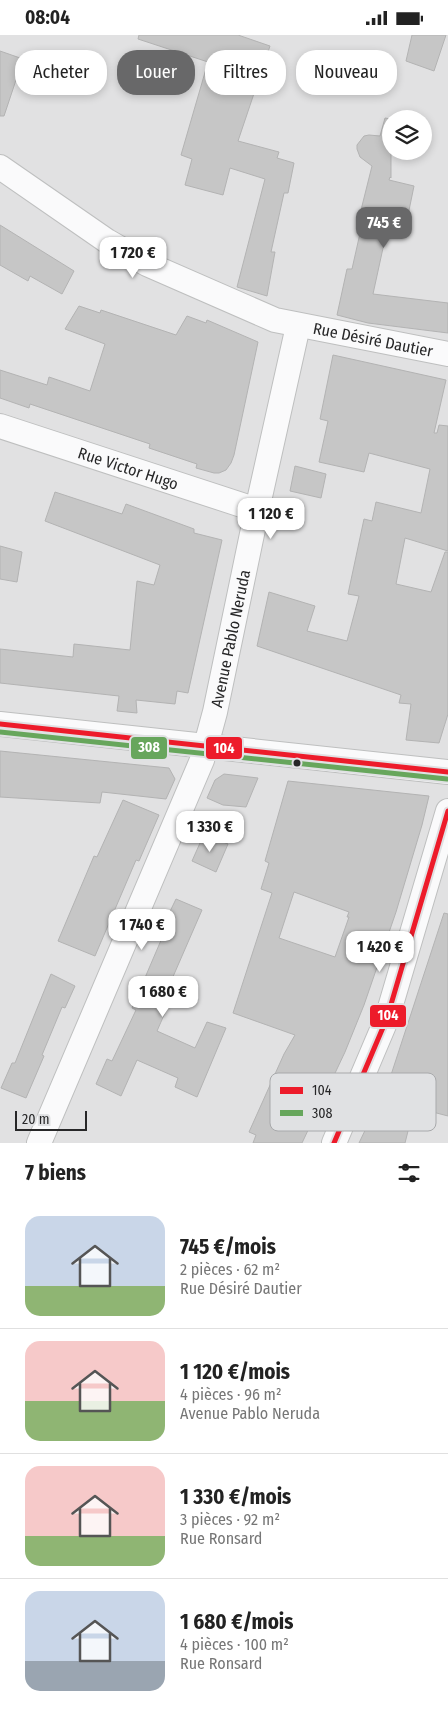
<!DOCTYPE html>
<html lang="fr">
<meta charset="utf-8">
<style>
body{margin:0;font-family:"Fira Sans Condensed",sans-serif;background:#f6f6f6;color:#222;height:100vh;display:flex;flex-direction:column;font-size:19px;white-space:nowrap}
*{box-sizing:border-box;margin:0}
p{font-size:16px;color:#767676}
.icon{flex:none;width:28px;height:28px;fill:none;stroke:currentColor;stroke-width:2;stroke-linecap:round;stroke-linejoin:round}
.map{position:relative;height:1108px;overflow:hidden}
.drawer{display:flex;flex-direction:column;background:#fff;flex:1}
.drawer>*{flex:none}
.banner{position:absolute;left:15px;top:15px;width:419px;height:45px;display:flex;gap:10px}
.tools{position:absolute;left:382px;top:75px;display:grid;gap:10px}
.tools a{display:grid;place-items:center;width:50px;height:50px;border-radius:50%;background:#fff;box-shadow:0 2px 8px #0003;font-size:25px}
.scale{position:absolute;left:15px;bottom:12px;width:72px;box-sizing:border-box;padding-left:5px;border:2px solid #272728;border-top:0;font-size:14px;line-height:18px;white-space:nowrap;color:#272728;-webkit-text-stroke:4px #e0e1e3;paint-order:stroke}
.price{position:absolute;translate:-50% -42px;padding:0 11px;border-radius:10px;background:#fff;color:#222;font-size:16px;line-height:32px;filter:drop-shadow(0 1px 2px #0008)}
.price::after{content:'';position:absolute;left:50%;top:30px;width:15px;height:11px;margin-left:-8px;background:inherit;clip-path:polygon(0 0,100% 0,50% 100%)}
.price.on{background:#686869;color:#fff}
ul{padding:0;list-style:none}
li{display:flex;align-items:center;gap:15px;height:125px;padding:0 25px}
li+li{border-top:1px solid #e0e0e0}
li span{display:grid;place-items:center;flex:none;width:140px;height:100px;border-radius:15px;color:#555}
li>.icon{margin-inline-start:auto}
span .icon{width:60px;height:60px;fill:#fffc;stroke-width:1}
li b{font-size:21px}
h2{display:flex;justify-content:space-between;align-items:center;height:60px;padding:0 25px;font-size:21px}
.pill{padding:0 18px;border-radius:20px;background:#fff;box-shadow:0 2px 8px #0003;font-size:18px;line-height:45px}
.pill.on{background:#686869;color:#fff}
.status{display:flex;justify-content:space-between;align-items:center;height:35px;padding:0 25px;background:#fff;direction:ltr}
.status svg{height:14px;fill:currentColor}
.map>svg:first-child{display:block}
</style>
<div class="status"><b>08:04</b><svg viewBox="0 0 49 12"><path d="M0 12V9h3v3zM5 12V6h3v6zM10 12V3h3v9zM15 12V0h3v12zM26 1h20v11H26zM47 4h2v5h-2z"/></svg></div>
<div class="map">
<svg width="448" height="1108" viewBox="0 0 448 1108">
<rect width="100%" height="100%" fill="#e1e1e2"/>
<path fill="#c6c6c6" stroke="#b3b3b3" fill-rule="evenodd" d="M139 0H238L270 11 238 106 279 117 277 123 294 128 288 158H284L271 217H275L267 261 237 252 265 144 230 133 223 160 185 150 192 124 181 120 208 27 138 4Z
M412 0H446L434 36 406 26Z
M0 16 23 24 4 81H0Z
M385 83 391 84V143L390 142 389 145 414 151 407 185 390 181 373 259 448 268V298L368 288 337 280 347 234H352L365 176 361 175 372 131 360 122 357 114V110L364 101 369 100 380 101Z
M0 190 74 236 62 259 30 241 28 246 0 230Z
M79 271 100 278 101 275 176 300 187 281 206 288 207 285 258 307 234 420 231 428 226 435 219 438H214L196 433 197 429 149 413 150 409 30 369 29 373 0 363V335L47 350 49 342 90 356 105 309 65 294Z
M333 320 446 345 434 398H437L439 390 448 391V516L405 503 396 549 431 557 445 517H448V679L439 708 406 705 411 669 399 668 401 660 257 611 269 557 315 571 307 596 347 606 359 561 348 559 364 484 372 486 376 467 421 478 430 434 369 418 364 437 319 427 328 386 320 384Z
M295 431 326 439 321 463 290 456Z
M55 457 122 479 126 469 194 494V498L222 505 188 658 177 656 175 669 136 665 137 678 117 676 119 661 0 648V614L73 622 74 609 130 615 137 546 154 550 160 530 45 486Z
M0 511 22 517 17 547 0 544Z
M0 716 169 733 175 744 166 764 102 757 100 768 0 762Z
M224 739 258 743 246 772 223 770 207 763 215 745Z
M288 746 429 761 422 790 396 877 364 970 345 1017 302 1108H253L256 1100 249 1097 284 1019 295 1000 233 978 272 858 261 854 269 828 265 826ZM294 857 349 877 347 882H349L335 922 279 903Z
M123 765 159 780 139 826 136 825 95 921 58 906 94 821 97 822Z
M204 799 228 809 216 837 192 826Z
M176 864 202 875 172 944 179 946 157 996 195 1013 207 987 226 993 197 1062 175 1052 178 1043 137 1025 121 1061 96 1049 107 1024 112 1026 136 975 132 973 162 903 160 902 163 891Z
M444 878 448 879V1081L425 1075 424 1079 413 1076 405 1108H359L390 1043Z
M51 939 75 951 65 973 62 972 42 1020 44 1021 26 1063 1 1053 12 1028H15Z"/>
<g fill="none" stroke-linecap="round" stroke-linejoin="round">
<defs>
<g id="minor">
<path id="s1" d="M0 132 107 206 147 229 275 285 448 319"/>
<path id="s2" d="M0 391 257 475"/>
<path d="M0 689 448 737"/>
<path id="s3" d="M39 1108 202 725 215 677 257 475 298 291"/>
<path d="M334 1108 387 983 448 776"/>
</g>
</defs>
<use href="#minor" stroke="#bebfbf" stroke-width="26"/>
<use href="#minor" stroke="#fafafb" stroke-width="24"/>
<defs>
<path id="bus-1" d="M0 689 448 737
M334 1108 387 983 448 776"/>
<path id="bus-2" d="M0 697 447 744"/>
</defs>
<use href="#bus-1" stroke="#e0e1e3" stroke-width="9"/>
<use href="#bus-2" stroke="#e0e1e3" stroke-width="9"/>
<use href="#bus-1" stroke="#ed1b2a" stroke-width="5"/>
<use href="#bus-2" stroke="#67a65c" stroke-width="5"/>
</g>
<circle fill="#272728" stroke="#e0e1e3" stroke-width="2" cx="297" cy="728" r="4.5"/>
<g text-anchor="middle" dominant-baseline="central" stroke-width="5" stroke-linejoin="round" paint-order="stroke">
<g font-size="16" fill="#272728" stroke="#e0e1e3">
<text stroke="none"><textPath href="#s1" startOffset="416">Rue Désiré Dautier</textPath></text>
<text stroke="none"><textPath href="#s2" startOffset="135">Rue Victor Hugo</textPath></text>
<text stroke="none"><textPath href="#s3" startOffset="541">Avenue Pablo Neruda</textPath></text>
</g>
</g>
<rect x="270" y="1038" width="166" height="58" rx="8" fill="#e0e1e3" stroke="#a8a9ab" stroke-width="1"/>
<rect x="280" y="1052" width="23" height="7" fill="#ed1b2a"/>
<rect x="280" y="1075" width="23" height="6" fill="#67a65c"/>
<g font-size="14" fill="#272728">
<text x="312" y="1060">104</text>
<text x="312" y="1083">308</text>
</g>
<g stroke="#e0e1e3" stroke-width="2">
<rect x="130" y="701" width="38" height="24" rx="5" fill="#67a65c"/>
<rect x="205" y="701" width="38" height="24" rx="5" fill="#ed1b2a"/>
<rect x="369" y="969" width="38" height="24" rx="5" fill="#ed1b2a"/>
</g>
<g font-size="14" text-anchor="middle" font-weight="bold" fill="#fff">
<text x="149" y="717">308</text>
<text x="224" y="718">104</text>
<text x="388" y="985">104</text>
</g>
</svg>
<div class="tools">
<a><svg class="icon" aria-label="layers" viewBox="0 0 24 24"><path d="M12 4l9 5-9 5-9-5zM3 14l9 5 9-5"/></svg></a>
</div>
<div class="scale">20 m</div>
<b class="price on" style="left:384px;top:214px">745 €</b>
<b class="price" style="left:133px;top:244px">1 720 €</b>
<b class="price" style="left:271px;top:505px">1 120 €</b>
<b class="price" style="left:210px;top:818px">1 330 €</b>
<b class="price" style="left:142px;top:916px">1 740 €</b>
<b class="price" style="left:380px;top:938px">1 420 €</b>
<b class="price" style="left:163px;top:983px">1 680 €</b>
<div class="banner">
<a class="pill">Acheter</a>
<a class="pill on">Louer</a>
<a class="pill">Filtres</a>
<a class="pill">Nouveau</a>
</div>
</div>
<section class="drawer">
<h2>7 biens<svg class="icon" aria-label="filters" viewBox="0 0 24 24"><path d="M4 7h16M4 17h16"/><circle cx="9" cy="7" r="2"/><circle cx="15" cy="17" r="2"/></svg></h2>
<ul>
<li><span style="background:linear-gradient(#c9d6e8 70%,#8fb573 0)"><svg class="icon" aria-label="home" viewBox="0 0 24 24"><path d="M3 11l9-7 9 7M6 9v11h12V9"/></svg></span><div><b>745 €/mois</b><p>2 pièces · 62 m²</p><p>Rue Désiré Dautier</p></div></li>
<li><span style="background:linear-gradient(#f6c9c9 60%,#8fb573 0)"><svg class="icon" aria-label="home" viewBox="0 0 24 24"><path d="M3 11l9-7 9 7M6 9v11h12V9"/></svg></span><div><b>1 120 €/mois</b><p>4 pièces · 96 m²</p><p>Avenue Pablo Neruda</p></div></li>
<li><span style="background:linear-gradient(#f6c9c9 70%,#8fb573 0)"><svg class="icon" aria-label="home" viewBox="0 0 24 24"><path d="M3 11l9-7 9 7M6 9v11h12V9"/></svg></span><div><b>1 330 €/mois</b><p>3 pièces · 92 m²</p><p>Rue Ronsard</p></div></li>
<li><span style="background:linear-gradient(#c9d6e8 70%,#9aa5b1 0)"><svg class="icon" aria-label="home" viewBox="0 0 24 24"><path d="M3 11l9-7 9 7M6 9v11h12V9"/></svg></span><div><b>1 680 €/mois</b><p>4 pièces · 100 m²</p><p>Rue Ronsard</p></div></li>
</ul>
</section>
